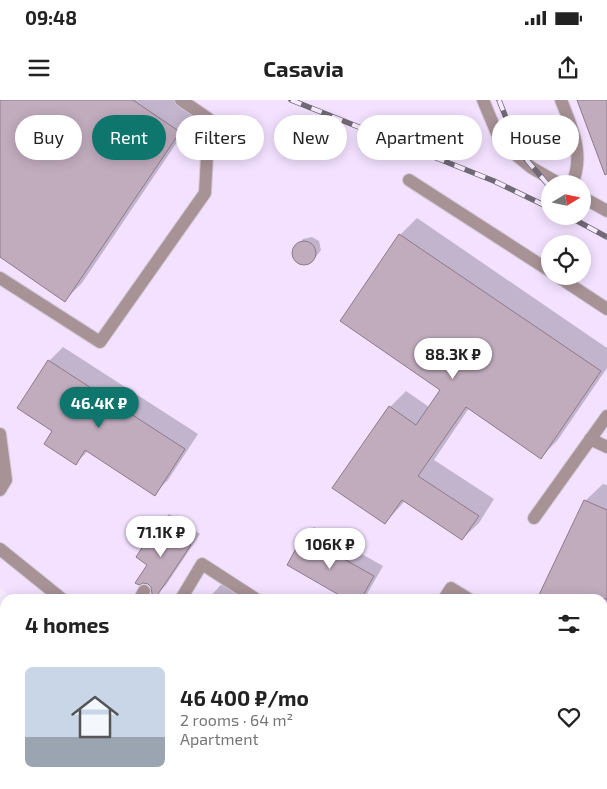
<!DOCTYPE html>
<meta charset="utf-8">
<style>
body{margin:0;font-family:"Exo 2",sans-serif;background:#f6f6f6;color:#222;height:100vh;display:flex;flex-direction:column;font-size:19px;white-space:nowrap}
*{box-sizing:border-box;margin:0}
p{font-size:16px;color:#767676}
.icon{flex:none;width:28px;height:28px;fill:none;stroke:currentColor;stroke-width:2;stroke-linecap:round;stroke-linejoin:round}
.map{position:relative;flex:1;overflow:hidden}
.drawer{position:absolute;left:0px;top:494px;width:608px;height:196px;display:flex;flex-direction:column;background:#fff;border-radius:15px 15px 0 0;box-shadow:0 2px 12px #0003}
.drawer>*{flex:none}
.top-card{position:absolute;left:15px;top:15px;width:578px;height:45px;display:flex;gap:10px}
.needle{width:32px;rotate:80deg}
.buttons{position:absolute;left:541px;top:75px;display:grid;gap:10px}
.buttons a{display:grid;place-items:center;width:50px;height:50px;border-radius:50%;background:#fff;box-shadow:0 2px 12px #0003;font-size:25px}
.price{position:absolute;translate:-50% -42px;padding:0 11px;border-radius:18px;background:#fff;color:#222;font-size:16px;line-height:32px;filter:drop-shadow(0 1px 2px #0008)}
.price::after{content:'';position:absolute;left:50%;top:30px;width:15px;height:11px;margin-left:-8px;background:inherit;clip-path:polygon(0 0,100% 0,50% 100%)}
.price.on{background:#0f766e;color:#fff}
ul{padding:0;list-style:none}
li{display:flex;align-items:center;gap:15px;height:125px;padding:0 25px}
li+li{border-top:1px solid #e0e0e0}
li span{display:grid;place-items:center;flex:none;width:140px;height:100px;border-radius:8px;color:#555}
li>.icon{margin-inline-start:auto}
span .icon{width:60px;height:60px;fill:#fffc;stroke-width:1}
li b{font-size:21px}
h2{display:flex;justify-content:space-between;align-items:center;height:60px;padding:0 25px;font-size:21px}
.pill{padding:0 18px;border-radius:22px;background:#fff;box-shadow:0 2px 12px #0003;font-size:18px;line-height:45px}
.pill.on{background:#0f766e;color:#fff}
.status{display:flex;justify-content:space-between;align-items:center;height:35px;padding:0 25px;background:#fff;direction:ltr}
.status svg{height:14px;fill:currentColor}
header{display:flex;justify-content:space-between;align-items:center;height:65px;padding:0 25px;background:#fff;font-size:22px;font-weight:700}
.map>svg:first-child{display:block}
</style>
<div class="status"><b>09:48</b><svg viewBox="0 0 49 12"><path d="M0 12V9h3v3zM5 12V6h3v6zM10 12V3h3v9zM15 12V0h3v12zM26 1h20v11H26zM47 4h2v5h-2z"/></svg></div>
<header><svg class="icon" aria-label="menu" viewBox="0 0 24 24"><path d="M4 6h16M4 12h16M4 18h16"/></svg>Casavia<svg class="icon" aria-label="share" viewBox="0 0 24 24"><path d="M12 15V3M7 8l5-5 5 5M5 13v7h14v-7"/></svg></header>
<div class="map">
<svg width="607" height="689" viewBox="0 0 607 689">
<rect width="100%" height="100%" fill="#f7ecfe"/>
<path fill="#ecddef" d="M35 685H159L167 689H34Z"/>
<path fill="#f3e1ff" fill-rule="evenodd" d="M0 0H607V689H167L159 685H602V499H16L0 489ZM550 84H582V116H550ZM550 144H582V176H550Z"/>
<path fill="#0003" d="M0 0H175L196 14 82 183 65 200 0 156Z
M417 118 607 248V268L557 341 541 357 469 308 434 360 494 399 479 423 462 439 405 401 385 423 390 307 406 291 429 307 442 289 342 221 400 135Z
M312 137 319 141 321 150 311 163 302 164 295 160 293 151 303 139Z
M63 247 198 334 168 380 154 394 88 351 76 363 54 331 19 308 49 261Z
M603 384 607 385V541L602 539V499L585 401Z
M169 414 200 434 166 485 156 495 149 464 159 424Z
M314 427 383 466 367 494 362 499H348L304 437Z
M227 478 262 499H208Z
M0 516 5 519V645L0 643Z
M602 596 607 599V607L602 614Z
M95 685H190L188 689H93Z
M251 685H473L470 689H257Z"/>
<path fill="#c1acbe" stroke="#8d7a8a" d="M0 0H133L180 32 65 202 0 157Z
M577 0H607V74L605 75Z
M399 134 601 271 541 359 466 307 418 376 479 416 462 440 402 400 385 424 332 388 389 306 416 325 440 290 340 221Z
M292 153a12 12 0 1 1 24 0a12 12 0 1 1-24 0Z
M48 260 185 349 155 396 85 350 76 365 44 344 52 331 17 308Z
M584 400 607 410V499H537Z
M158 423 191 445 156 497 152 494 151 487 148 484 143 483 139 485 135 483 147 465 136 457Z
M303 436 374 476 361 499H346L287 465Z"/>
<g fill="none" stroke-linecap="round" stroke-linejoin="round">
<defs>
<path id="lane" d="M483 0 501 43 532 68 560 84
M561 0C572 28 585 54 572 84
M409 80 550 171
M582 97 607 111
M557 176 607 209
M0 178 100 242 205 93 209 19 181 0
M0 334 6 380 0 390
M590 339 607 347
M534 418 607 316
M0 449 62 499
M140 499 144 491
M181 499 202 464 256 499
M444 499 451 488 469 499
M0 517 5 519
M195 685 197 689
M519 685 527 689
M44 689 46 685
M495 689 497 685"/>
</defs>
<use href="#lane" stroke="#d4c9da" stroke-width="14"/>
<use href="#lane" stroke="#a79296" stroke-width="12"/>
<defs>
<path id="rail" d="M291 0 494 81 550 108
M499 0 519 51 550 87
M568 116 607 137"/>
</defs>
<use href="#rail" stroke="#716975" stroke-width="5.5"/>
<use href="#rail" stroke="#f7ecfe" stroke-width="4" stroke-dasharray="11" stroke-linecap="butt"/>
</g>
</svg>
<div class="buttons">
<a><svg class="needle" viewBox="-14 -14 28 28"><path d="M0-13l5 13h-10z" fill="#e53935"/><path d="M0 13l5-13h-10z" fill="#767676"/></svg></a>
<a><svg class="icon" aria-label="locate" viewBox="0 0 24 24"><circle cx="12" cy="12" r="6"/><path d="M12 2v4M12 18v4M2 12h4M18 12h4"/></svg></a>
</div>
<b class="price" style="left:453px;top:280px">88.3K ₽</b>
<b class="price on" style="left:99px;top:329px">46.4K ₽</b>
<b class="price" style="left:161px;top:458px">71.1K ₽</b>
<b class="price" style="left:330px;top:470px">106K ₽</b>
<div class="top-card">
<a class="pill">Buy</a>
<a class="pill on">Rent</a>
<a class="pill">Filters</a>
<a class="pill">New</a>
<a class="pill">Apartment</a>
<a class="pill">House</a>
</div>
<section class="drawer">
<h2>4 homes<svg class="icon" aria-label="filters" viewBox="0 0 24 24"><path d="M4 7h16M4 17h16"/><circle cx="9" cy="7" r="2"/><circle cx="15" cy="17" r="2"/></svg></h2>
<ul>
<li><span style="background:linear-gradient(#c9d6e8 70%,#9aa5b1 0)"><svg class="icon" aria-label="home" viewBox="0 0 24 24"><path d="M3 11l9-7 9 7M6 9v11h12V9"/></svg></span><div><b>46 400 ₽/mo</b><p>2 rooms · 64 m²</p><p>Apartment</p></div><svg class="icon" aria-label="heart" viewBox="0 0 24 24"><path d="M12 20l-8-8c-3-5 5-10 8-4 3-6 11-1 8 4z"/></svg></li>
</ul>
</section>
</div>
